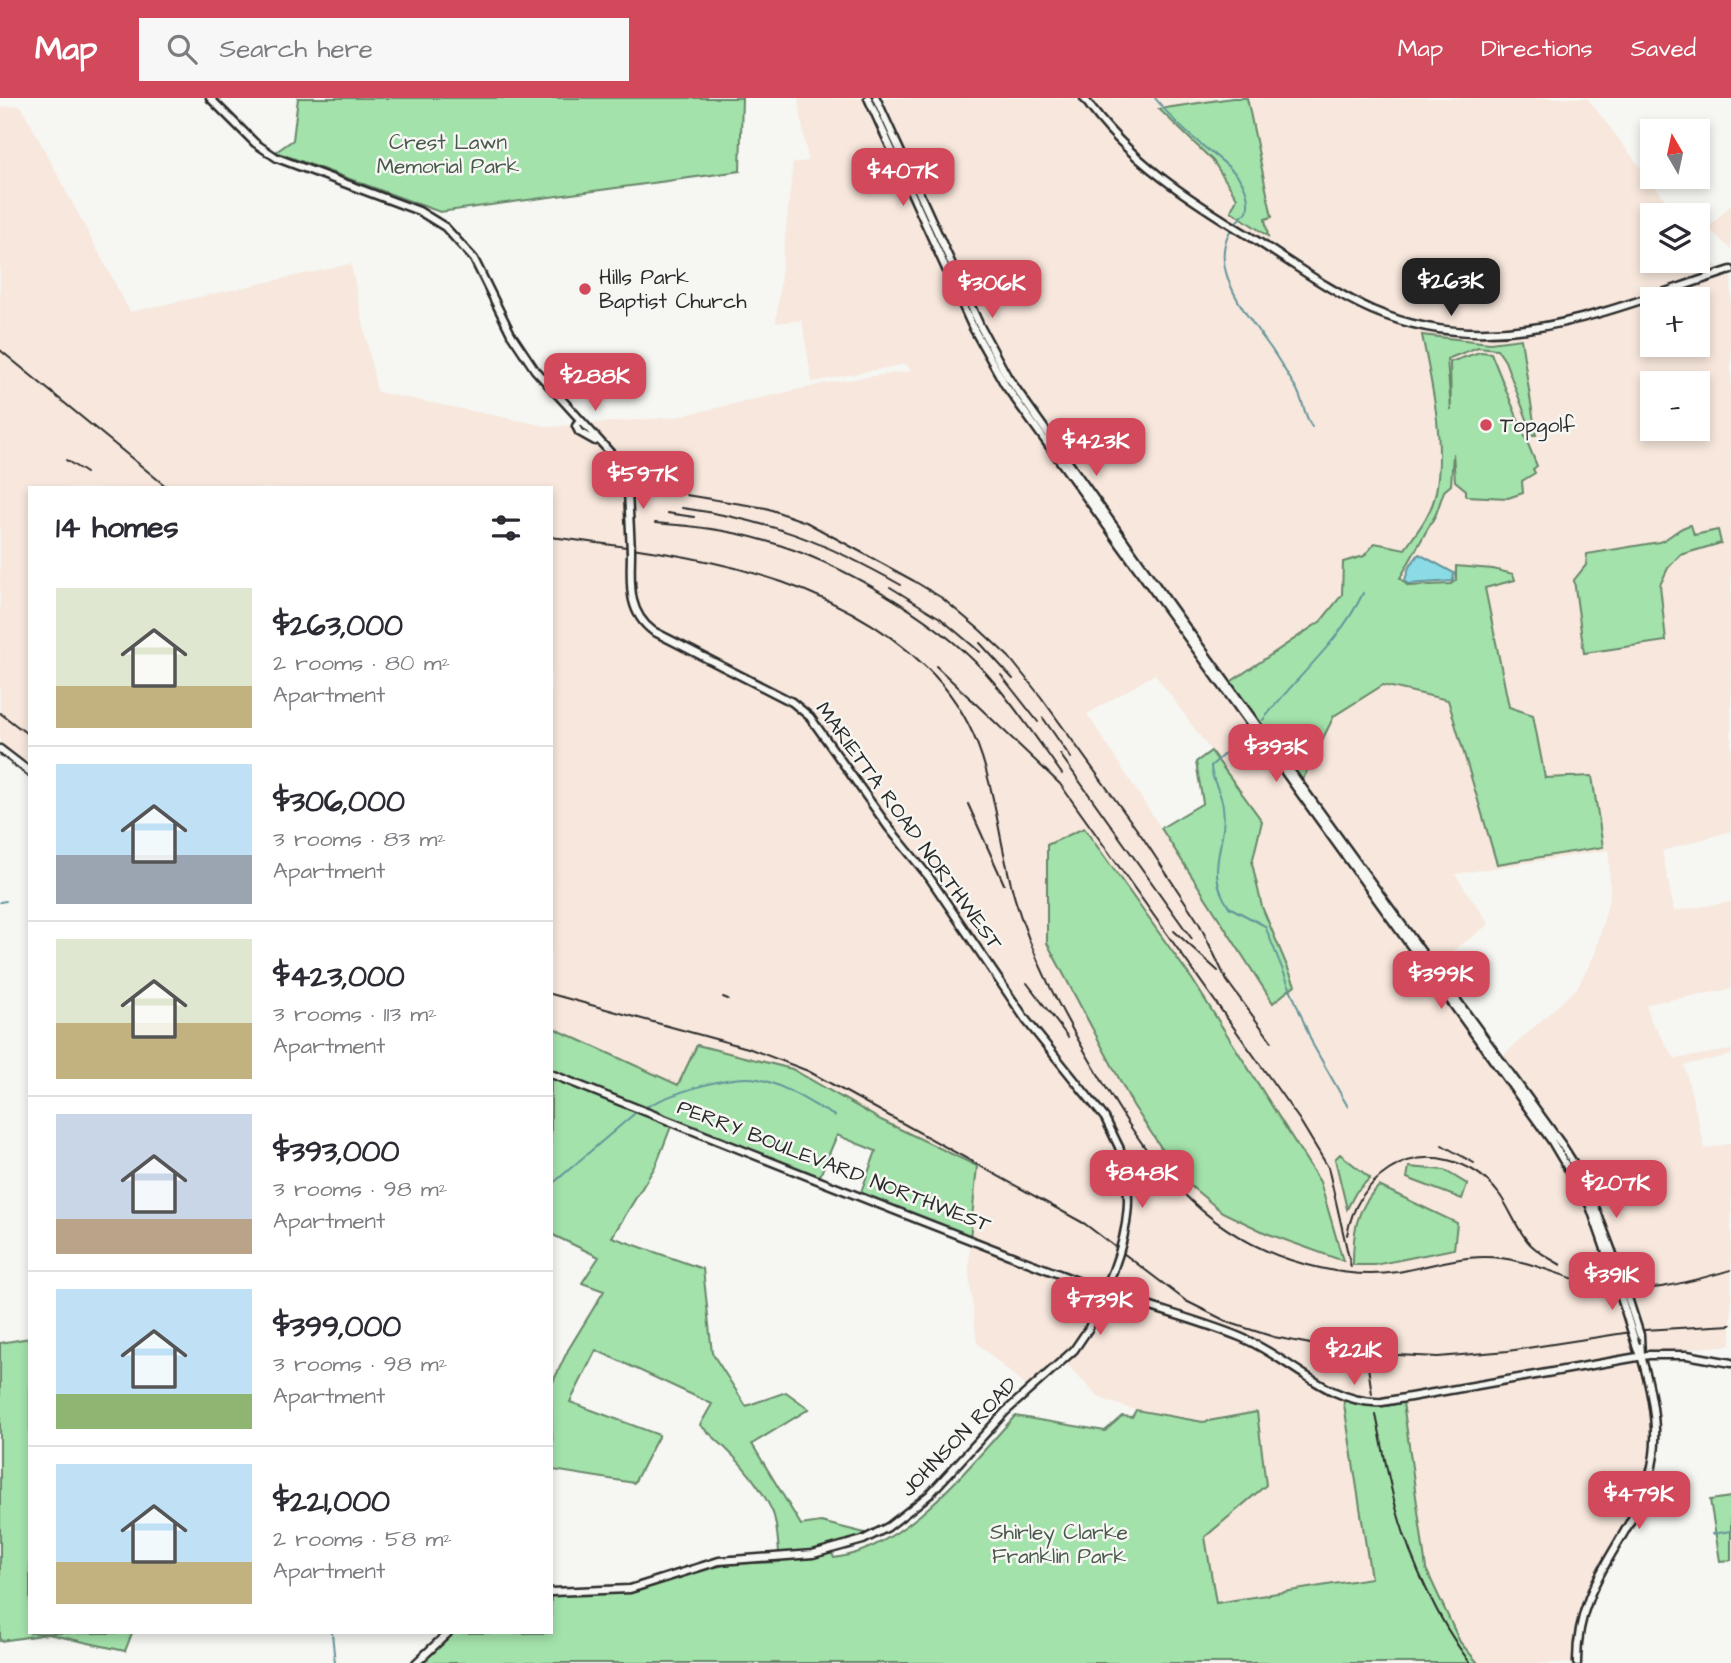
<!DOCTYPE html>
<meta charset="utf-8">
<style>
body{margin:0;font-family:"Architects Daughter",sans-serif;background:#f7f7f7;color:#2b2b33;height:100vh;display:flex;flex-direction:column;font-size:26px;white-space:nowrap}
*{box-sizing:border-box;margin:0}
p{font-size:23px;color:#7c7c81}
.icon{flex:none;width:38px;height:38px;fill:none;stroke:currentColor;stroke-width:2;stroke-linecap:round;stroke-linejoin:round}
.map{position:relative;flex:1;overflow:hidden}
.panel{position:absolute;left:28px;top:388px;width:525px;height:1148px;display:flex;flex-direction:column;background:#fff;border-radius:0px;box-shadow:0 4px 10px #0003}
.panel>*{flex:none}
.needle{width:46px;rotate:351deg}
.buttons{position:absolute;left:1640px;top:21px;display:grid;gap:14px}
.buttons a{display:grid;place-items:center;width:70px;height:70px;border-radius:0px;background:#fff;box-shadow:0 4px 10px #0003;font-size:35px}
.price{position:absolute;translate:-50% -60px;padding:0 16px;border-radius:14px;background:#d1495b;color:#fff;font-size:23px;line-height:46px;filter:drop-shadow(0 2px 4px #0008)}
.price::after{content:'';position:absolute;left:50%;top:42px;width:21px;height:16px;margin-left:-10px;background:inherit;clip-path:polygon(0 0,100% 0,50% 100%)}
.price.on{background:#222;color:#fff}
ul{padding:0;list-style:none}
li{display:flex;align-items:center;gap:21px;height:175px;padding:0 28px}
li+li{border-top:2px solid #e1e1e2}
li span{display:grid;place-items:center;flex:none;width:196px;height:140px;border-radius:0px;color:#555}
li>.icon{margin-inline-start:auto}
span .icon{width:84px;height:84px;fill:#fffc;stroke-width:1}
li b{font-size:30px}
h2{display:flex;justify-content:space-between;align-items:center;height:84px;padding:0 28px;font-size:30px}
header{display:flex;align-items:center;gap:42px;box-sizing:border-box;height:98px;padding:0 35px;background:#d1495b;color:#fff}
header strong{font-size:33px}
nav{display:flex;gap:38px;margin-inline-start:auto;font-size:24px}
.search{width:490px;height:63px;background:#f7f7f7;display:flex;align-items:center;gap:18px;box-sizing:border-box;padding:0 24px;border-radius:0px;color:#7c7c81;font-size:26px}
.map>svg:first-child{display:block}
</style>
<header>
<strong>Map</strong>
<div class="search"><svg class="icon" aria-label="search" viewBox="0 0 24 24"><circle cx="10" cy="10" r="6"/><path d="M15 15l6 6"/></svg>Search here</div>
<nav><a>Map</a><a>Directions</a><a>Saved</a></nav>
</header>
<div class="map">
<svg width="1731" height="1565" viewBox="0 0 1731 1565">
<rect width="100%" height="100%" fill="#f6f6f2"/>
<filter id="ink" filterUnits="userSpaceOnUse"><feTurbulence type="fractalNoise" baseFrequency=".0143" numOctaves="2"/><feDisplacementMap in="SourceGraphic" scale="14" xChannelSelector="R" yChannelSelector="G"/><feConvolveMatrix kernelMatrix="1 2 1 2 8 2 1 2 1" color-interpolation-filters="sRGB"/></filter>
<g filter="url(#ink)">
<path fill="#f7e7dc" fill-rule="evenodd" d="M798 0H1587L1677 117H1652V163H1698V144L1726 180 1731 179V733L1662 753 1674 813 1731 804V891L1646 906 1651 923 1675 961 1731 952V957L1684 967 1705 1051 1731 1045V1247L1641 1255 1657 1342 1642 1396 1581 1514 1578 1565H1478L1460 1544 1426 1471 1402 1305 1380 1309 1360 1308 1343 1301 1372 1480 1216 1505 1205 1439 1266 1387 1257 1314 1203 1324 1131 1311 1098 1299 1061 1260 1028 1290 977 1245 969 1176 970 1141 881 1022 792 971 697 947 679 987 551 929V390H30V672L0 652V9L21 8 130 214 351 166 377 294 551 329 676 319 832 284 911 273 906 266 812 284 802 222 776 225 793 65 808 63ZM1652 201H1698V247H1652ZM1449 272 1454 373 1451 387 1444 392 1436 416 1400 480 1408 488 1451 486 1456 482 1457 468 1514 482 1485 490 1509 610 1533 617 1545 680 1462 654 1448 602 1383 587 1334 618 1301 682 1250 611 1226 587 1321 523 1342 497 1343 464 1364 458 1375 445 1405 451 1430 412 1436 394 1438 348 1430 276ZM1652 285H1698V331H1652ZM1155 576 1262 723 1252 765 1262 809 1295 887 1273 904 1087 616ZM1084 730 1192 881 1320 1084 1329 1120 1266 1135 1222 1114 1181 1080 1133 1007 1047 845ZM1609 752 1610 798 1595 856 1577 890 1495 965 1428 871 1489 826 1455 776Z
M1731 107V151L1708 130Z"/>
<path fill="#a3e2aa" stroke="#67866a" stroke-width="2" d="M298 0H742L740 73 440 114 276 54 293 42Z
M1232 0H1247L1272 119 1265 121 1268 138 1231 113 1237 100 1213 63 1159 11Z
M1422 237 1490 245 1521 241 1536 337H1533L1505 263 1497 251 1478 249 1447 261 1451 312 1450 264 1480 254 1491 255 1537 368 1533 371 1535 375 1522 383 1523 395 1508 400 1466 398V392L1455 383 1453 355 1451 387 1444 393 1436 416 1400 480 1408 488 1451 486 1456 482V468L1493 471 1513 476 1515 482 1485 490 1509 609 1533 617 1545 680 1592 678 1603 749 1497 766 1448 602 1383 587 1334 618 1302 683 1250 611 1226 587 1321 523 1342 497 1343 464 1364 458 1375 445 1405 451C1417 434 1432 415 1436 394 1445 344 1432 286 1422 237Z
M1691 427 1694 437 1718 432 1721 445 1680 457 1668 470 1660 487 1666 543 1584 555 1574 482 1586 467 1587 456 1659 444C1672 440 1677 429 1691 427Z
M1211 653 1262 723 1252 765 1262 809 1295 887 1273 905 1161 730 1203 705 1196 664Z
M1084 730 1192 881 1320 1084 1343 1163 1266 1135 1222 1114 1181 1080 1133 1007 1047 845V747Z
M551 929 678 987 697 947 792 971 881 1022 977 1068 970 1141 860 1097 876 1053 837 1037 819 1080 672 1026 656 1067 612 1139 703 1171 712 1255 746 1308 786 1294 809 1311 752 1346 801 1427 821 1424 873 1437 837 1451 832 1455 834 1460C906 1451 968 1369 1015 1318L1105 1333 1122 1318 1132 1319 1136 1312 1203 1324 1257 1314 1266 1387 1205 1439 1216 1505 1371 1480 1343 1300C1363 1310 1381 1311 1403 1304L1426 1471 1460 1544 1478 1565H415L450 1535H551V1495H598L730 1466 780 1464C778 1449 778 1429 773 1415 757 1379 729 1352 700 1327L712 1306 596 1252 570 1304 659 1337 634 1385 553 1372 551 1288 568 1252 604 1193 582 1185 599 1159 551 1136Z
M1340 1056 1370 1080 1356 1094 1347 1111 1335 1061Z
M1409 1069 1444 1072 1467 1086 1462 1101 1407 1080Z
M1379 1088 1457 1125 1454 1151 1375 1167H1353C1353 1136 1355 1111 1379 1088Z
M30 1240V1535H132L125 1553 48 1536 0 1543V1245Z
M1731 1399V1462L1720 1463 1710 1402Z"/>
<path fill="#8bdbe6" stroke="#65959b" stroke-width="2" d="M1419 456 1454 475 1453 483 1408 486 1405 482 1409 469Z"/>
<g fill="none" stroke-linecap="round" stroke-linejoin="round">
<path stroke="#65959b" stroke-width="2" d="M1155 0C1167 15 1182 31 1197 43 1218 62 1255 80 1247 114 1195 154 1242 211 1270 249 1279 262 1287 276 1296 290 1303 302 1304 317 1312 329
M1263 622C1296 579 1340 544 1363 495
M1246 636 1211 668C1211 683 1222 694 1223 709 1228 747 1203 772 1229 809L1265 828 1313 947 1348 1009
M0 804 6 803
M644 1010C668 997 730 975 758 981 785 987 811 1006 835 1018
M551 1087 634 1016
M1712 1436 1731 1433
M332 1535 335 1565"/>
<defs>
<path id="secondary" d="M210 0 255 45 277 60 419 113 445 129 474 161 511 236 535 272 627 373
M868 0 972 228 1005 287 1551 1042 1590 1108 1613 1174
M876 0 980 228 1007 278 1177 517 1562 1047 1586 1085 1619 1172
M1084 0C1128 63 1190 102 1254 141 1292 165 1331 194 1372 212 1497 266 1611 210 1731 172
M580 323 576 328 579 334 595 343
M631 453C631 483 626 513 653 533L792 604 810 619 889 730 929 779 1026 922 1105 1020 1119 1049
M0 651 30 674
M551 976C735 1049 919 1124 1104 1193 1149 1210 1196 1221 1240 1239 1288 1258 1328 1307 1382 1304L1649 1257H1687L1731 1265
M1640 1237 1641 1258
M551 1494 630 1491 719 1463 813 1456 863 1442 888 1429 929 1397 1005 1314 1074 1252 1089 1230 1113 1173
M416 1565 448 1535
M1577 1565C1576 1473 1643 1437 1654 1357 1658 1326 1651 1291 1642 1261 1640 1256 1637 1253 1636 1247"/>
</defs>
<use href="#secondary" stroke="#2b2b2b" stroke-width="11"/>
<use href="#secondary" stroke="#f6f6f2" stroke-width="6"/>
<path stroke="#2b2b2b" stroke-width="2" d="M0 252 168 390
M66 362 86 375
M686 397 766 410 806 424 914 483 942 500 980 532 1009 559 1041 599 1143 740 1199 825 1227 883 1272 944
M682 410C769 422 825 444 901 487
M667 415 694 419
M655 425C693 428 730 432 766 443 838 463 934 519 985 574 1013 605 1037 641 1062 676
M551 439C682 456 826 472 926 569 997 638 990 715 1015 801 1032 858 1059 909 1088 959 1146 1059 1199 1144 1320 1170 1346 1176 1372 1178 1398 1174 1427 1169 1455 1159 1484 1159 1526 1159 1559 1179 1599 1188 1644 1198 1688 1184 1731 1172
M890 489 940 520 980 554
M980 545 1013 581
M936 568 1060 686 1299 1021 1328 1069 1351 1169
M1001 577 1038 624
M0 615 30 638
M1043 620 1071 660
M1060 656 1192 841
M968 706 1004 786
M1174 833 1218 873
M1027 885 1068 939
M551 896 748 950 808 973 1085 1126 1186 1203 1230 1225 1274 1239 1357 1255 1438 1259 1508 1253 1644 1232 1731 1227
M723 899 728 901
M1442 1047 1474 1065
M1347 1137C1352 1109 1366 1087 1389 1072 1426 1048 1474 1062 1499 1096 1511 1112 1516 1131 1530 1146 1539 1155 1550 1161 1561 1167
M1367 1262 1372 1296
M1376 1317C1383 1349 1388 1382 1397 1413 1411 1464 1438 1522 1470 1565"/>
<defs>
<path id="secondary-bridge" d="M627 373 631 453
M1619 1172 1640 1237
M1113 1173C1129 1130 1134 1093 1119 1049
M1613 1174 1636 1247"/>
</defs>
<use href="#secondary-bridge" stroke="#2b2b2b" stroke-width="11" stroke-linecap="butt"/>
<use href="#secondary-bridge" stroke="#f6f6f2" stroke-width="6"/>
</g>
</g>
<g fill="#d1495b" stroke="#f6f6f2" stroke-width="2.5">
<circle cx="585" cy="191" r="7"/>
<circle cx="1486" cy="327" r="7"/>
</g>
<g text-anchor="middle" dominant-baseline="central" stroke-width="5" stroke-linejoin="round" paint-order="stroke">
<g font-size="21" fill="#49594b" stroke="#f6f6f2">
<text x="448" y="44">Crest Lawn<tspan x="448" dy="24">Memorial Park</tspan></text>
<text x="1059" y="1434">Shirley Clarke<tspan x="1059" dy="24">Franklin Park</tspan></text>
</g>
<g font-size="21" fill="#2b2b2b" stroke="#f6f6f2" text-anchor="start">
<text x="599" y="179">Hills Park<tspan x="599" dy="24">Baptist Church</tspan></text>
<text x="1500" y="327">Topgolf</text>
</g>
<g font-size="21" fill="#2b2b2b" stroke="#f6f6f2">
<text transform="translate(909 728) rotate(54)">MARIETTA ROAD NORTHWEST</text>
<text transform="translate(834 1068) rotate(21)">PERRY BOULEVARD NORTHWEST</text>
<text transform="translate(959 1339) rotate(-46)">JOHNSON ROAD</text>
</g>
</g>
</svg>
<div class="buttons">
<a><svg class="needle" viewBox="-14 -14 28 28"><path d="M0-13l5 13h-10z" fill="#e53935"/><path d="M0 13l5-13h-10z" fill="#7c7c81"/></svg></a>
<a><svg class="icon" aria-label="layers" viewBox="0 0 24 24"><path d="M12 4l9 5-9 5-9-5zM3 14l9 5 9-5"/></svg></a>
<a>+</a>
<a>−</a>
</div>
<b class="price" style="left:903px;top:110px">$407K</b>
<b class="price on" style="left:1451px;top:220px">$263K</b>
<b class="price" style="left:992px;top:222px">$306K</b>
<b class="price" style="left:595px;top:315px">$288K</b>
<b class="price" style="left:1096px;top:380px">$423K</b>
<b class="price" style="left:643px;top:413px">$597K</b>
<b class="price" style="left:1276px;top:686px">$393K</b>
<b class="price" style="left:1441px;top:913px">$399K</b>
<b class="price" style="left:1142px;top:1112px">$848K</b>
<b class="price" style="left:1616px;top:1122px">$207K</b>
<b class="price" style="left:1612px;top:1214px">$391K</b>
<b class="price" style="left:1100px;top:1239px">$739K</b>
<b class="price" style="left:1354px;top:1289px">$221K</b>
<b class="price" style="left:1639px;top:1433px">$479K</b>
<section class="panel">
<h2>14 homes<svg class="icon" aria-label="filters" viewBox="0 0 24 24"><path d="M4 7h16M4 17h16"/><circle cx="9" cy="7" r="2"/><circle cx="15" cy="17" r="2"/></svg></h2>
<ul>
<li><span style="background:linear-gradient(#dfe7d0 70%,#c2b280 0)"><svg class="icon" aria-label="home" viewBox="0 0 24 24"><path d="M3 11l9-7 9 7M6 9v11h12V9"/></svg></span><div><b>$263,000</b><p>2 rooms · 80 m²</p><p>Apartment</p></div></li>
<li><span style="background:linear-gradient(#bfe0f5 65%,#9aa5b1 0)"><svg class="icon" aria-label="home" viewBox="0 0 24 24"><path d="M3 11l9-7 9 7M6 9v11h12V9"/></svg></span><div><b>$306,000</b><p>3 rooms · 83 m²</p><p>Apartment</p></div></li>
<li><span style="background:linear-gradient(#dfe7d0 60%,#c2b280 0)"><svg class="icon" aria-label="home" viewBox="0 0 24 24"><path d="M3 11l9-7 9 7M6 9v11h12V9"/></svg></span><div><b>$423,000</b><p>3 rooms · 113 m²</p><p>Apartment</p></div></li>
<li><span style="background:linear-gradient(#c9d6e8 75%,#b9a48a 0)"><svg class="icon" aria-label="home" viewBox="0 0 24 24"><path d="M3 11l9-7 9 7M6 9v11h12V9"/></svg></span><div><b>$393,000</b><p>3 rooms · 98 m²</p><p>Apartment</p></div></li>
<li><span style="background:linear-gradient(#bfe0f5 75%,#8fb573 0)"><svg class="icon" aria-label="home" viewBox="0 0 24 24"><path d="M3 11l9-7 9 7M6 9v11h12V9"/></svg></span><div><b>$399,000</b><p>3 rooms · 98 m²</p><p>Apartment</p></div></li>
<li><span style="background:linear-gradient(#bfe0f5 70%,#c2b280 0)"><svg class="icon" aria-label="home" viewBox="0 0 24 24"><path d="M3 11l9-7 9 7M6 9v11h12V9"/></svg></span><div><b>$221,000</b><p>2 rooms · 58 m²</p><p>Apartment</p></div></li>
</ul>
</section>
</div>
